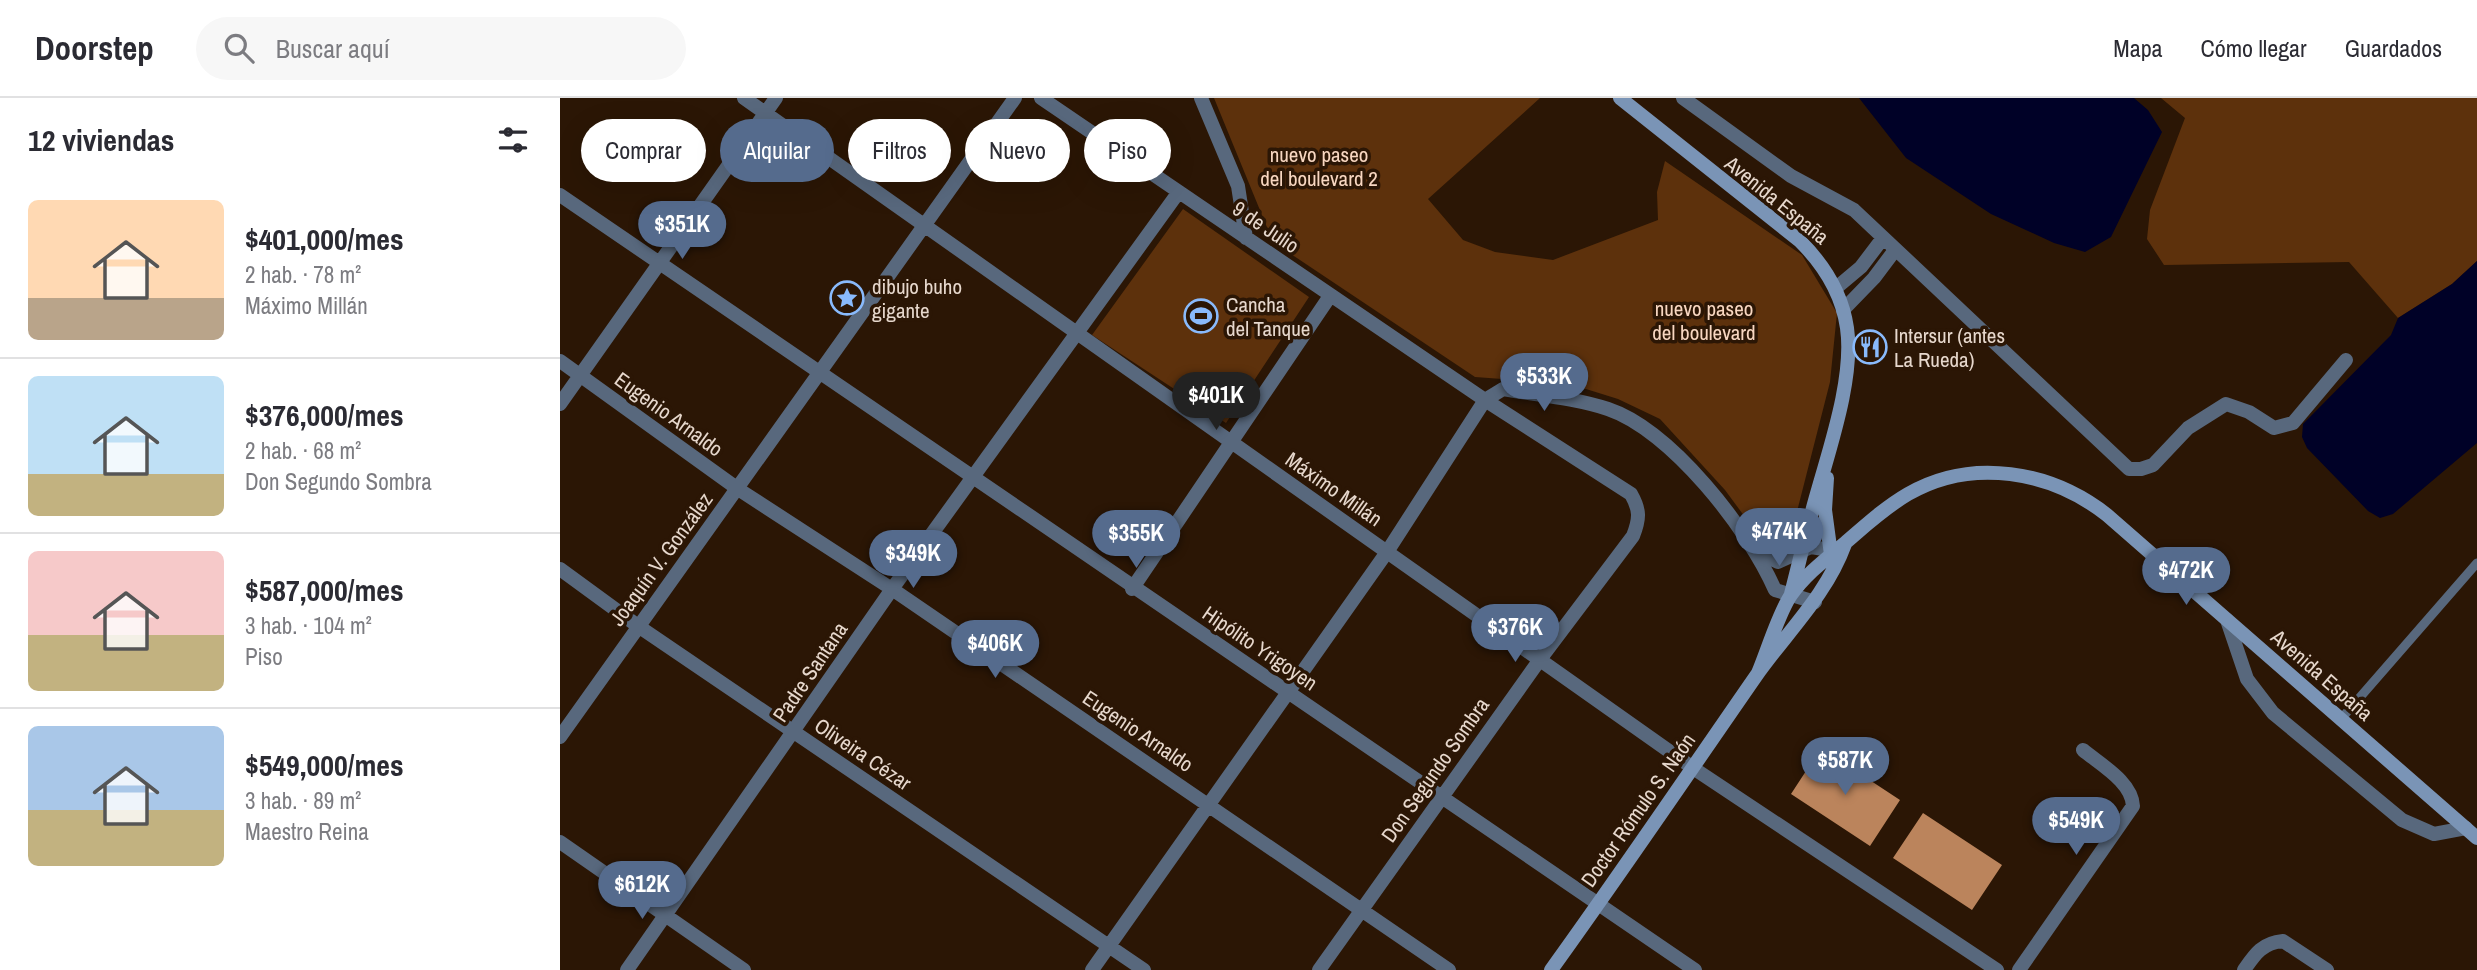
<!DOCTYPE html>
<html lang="es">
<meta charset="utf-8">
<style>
body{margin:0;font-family:"Archivo Narrow",sans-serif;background:#f7f7f7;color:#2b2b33;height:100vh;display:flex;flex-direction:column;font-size:26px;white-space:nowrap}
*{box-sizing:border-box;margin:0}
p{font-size:23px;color:#7c7c81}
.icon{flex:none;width:38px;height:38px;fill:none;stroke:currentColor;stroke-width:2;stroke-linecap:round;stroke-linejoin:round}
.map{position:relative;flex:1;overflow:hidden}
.sheet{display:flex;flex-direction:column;background:#fff;width:560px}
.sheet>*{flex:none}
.banner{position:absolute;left:21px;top:21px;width:665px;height:63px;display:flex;gap:14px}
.price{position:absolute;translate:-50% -60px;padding:0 16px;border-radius:24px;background:#556b8d;color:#fff;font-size:23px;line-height:46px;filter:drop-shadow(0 2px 4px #0008)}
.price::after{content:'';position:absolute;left:50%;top:42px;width:21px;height:16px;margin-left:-10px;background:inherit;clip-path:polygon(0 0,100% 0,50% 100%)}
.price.active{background:#222;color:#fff}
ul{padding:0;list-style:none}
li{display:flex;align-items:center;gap:21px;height:175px;padding:0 28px}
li+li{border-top:2px solid #e1e1e2}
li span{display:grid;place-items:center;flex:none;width:196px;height:140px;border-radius:10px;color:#555}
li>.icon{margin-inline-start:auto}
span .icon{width:84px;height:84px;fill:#fffc;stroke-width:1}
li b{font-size:30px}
h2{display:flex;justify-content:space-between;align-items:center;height:84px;padding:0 28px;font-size:30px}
.tag{padding:0 24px;border-radius:32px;background:#fff;box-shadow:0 7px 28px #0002;font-size:24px;line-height:63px}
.tag.active{background:#556b8d;color:#fff}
header{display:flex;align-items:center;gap:42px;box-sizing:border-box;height:98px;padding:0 35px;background:#fff;border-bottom:2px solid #e1e1e2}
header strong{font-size:33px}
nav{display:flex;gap:38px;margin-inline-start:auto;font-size:24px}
.search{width:490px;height:63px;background:#f7f7f7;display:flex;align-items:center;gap:18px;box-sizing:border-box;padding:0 24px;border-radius:38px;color:#7c7c81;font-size:26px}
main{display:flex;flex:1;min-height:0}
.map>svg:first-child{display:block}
</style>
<header>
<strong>Doorstep</strong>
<div class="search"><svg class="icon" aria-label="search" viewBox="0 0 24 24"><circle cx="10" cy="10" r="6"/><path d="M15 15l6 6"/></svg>Buscar aquí</div>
<nav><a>Mapa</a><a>Cómo llegar</a><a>Guardados</a></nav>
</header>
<main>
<section class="sheet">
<h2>12 viviendas<svg class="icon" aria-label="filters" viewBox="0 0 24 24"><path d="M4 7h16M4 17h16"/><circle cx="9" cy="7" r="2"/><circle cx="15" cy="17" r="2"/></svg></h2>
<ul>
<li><span style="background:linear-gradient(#ffd9b3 70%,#b9a48a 0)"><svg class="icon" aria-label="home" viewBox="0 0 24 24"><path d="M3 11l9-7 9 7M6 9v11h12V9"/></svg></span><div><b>$401,000/mes</b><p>2 hab. · 78 m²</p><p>Máximo Millán</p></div></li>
<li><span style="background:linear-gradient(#bfe0f5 70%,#c2b280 0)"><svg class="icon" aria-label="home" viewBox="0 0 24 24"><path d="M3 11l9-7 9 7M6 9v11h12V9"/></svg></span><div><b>$376,000/mes</b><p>2 hab. · 68 m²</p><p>Don Segundo Sombra</p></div></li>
<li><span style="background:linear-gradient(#f6c9c9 60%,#c2b280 0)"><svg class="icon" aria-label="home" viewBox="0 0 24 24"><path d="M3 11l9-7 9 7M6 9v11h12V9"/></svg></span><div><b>$587,000/mes</b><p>3 hab. · 104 m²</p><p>Piso</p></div></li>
<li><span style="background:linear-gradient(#a9c7e8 60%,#c2b280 0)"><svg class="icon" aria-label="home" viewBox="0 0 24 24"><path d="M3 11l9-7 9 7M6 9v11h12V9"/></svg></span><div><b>$549,000/mes</b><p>3 hab. · 89 m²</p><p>Maestro Reina</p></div></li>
</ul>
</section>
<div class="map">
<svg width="1917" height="872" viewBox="0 0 1917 872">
<rect width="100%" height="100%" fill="#2b1605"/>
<path fill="#5d310c" d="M654 0H980L868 101 903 142 935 154 993 162 1098 122 1097 94 1105 63 1242 157 1277 215 1270 284 1229 445 1216 447 1196 434 1165 392 1100 321 1058 301 1010 286 915 279 713 144Z
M1601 0H1917V163L1892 186 1838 220 1789 164 1604 167 1587 141 1590 112 1625 20Z
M623 111 749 199 666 325 532 237Z"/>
<path fill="#000127" d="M1299 0H1574L1588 12 1602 34 1551 139 1525 154 1494 145 1431 116 1346 60Z
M1917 163V345L1833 416 1820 420 1808 413 1747 350 1742 339 1743 326 1831 237 1838 220 1892 186Z"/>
<path fill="#bb845c" d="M1261 650 1340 702 1310 748 1231 696Z
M1363 715 1442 767 1412 812 1333 760Z"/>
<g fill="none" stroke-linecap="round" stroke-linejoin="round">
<path stroke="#58687d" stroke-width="9" d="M1781 621 1917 465"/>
<path stroke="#58687d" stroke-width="14" d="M184 0 1133 670 1437 872
M481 0 925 302 943 291C978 297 1014 300 1048 311 1111 332 1189 432 1215 492L1255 504
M641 0 678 88 686 140
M1123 0 1231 78 1294 112 1569 371H1581L1593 367 1628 330 1666 306 1689 314 1714 330 1733 325 1786 262
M0 97 1135 872
M1276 190 1301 169 1323 140
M1283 212 1314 180 1335 152
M0 263 178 391 332 491 889 872
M0 306 216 0
M1198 454 1218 464 1251 449 1276 453
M0 471 78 528 584 872
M572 491 770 198
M1667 522 1687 581 1713 615 1842 722 1874 736 1906 730
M0 639 455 0
M0 744 184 872
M67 872 332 491 618 95
M532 872 827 454 925 302 1071 396C1080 412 1080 420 1073 438L981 560 759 872
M1459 872 1573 708C1572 684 1541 667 1523 652
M1684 872C1695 856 1702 845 1723 843L1767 872"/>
<path stroke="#7a94b6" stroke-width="14" d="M1060 0 1240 143C1264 167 1282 195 1287 230 1294 278 1271 346 1258 392 1248 426 1240 461 1231 496
M1267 380 1265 412 1272 464
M1198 575C1207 554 1219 514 1231 497 1246 476 1266 461 1285 445 1305 428 1324 410 1348 396 1412 359 1491 373 1547 417L1917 740
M991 872C1061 775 1128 676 1196 578 1227 534 1266 498 1285 446"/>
</g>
<defs>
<symbol id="sight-ring" viewBox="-11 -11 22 22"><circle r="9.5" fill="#2b1605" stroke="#89bafc" stroke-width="1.5"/><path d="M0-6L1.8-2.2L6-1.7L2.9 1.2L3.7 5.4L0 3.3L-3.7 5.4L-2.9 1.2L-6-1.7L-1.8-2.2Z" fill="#89bafc"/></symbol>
<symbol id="stadium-ring" viewBox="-11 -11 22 22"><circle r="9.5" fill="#2b1605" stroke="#89bafc" stroke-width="1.5"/><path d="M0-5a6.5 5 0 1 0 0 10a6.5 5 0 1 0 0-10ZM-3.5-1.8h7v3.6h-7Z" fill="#89bafc"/></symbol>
<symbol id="restaurant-ring" viewBox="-11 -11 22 22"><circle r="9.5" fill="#2b1605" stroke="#89bafc" stroke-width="1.5"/><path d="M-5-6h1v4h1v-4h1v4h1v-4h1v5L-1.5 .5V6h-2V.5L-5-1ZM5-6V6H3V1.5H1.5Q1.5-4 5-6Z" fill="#89bafc"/></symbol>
</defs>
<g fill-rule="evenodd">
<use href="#sight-ring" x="268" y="181" width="38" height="38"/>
<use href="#stadium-ring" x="622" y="199" width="38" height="38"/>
<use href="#restaurant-ring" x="1291" y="230" width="38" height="38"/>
</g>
<g text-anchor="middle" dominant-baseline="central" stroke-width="7" stroke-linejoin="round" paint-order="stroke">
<g font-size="21" fill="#f8d7c1" stroke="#2b1605">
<text x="759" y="56">nuevo paseo<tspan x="759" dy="24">del boulevard 2</tspan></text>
<text x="1144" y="210">nuevo paseo<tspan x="1144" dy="24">del boulevard</tspan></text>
</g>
<g font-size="21" fill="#e7d8cd" stroke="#2b1605">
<text transform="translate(1217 102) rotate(39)">Avenida España</text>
<text transform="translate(706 129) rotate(34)">9 de Julio</text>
<text transform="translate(109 316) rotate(36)">Eugenio Arnaldo</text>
<text transform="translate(774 391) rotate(35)">Máximo Millán</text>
<text transform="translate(101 461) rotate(-54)">Joaquín V. González</text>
<text transform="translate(700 550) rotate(34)">Hipólito Yrigoyen</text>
<text transform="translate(250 574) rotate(-56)">Padre Santana</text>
<text transform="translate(1762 577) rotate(41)">Avenida España</text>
<text transform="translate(578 633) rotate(34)">Eugenio Arnaldo</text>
<text transform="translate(303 656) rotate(34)">Oliveira Cézar</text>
<text transform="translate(875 672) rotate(-55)">Don Segundo Sombra</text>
<text transform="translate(1078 712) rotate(-55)">Doctor Rómulo S. Naón</text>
</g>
<g font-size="21" fill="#e7d8cd" stroke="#2b1605" text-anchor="start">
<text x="312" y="188">dibujo buho<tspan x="312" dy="24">gigante</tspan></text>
<text x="666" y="206">Cancha<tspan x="666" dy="24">del Tanque</tspan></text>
<text x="1334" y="237">Intersur (antes<tspan x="1334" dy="24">La Rueda)</tspan></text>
</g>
</g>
</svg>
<b class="price" style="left:122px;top:163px">$351K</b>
<b class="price" style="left:984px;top:315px">$533K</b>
<b class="price active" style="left:656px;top:334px">$401K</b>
<b class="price" style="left:1219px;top:470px">$474K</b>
<b class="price" style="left:576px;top:472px">$355K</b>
<b class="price" style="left:353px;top:492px">$349K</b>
<b class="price" style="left:1626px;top:509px">$472K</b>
<b class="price" style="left:955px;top:566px">$376K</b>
<b class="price" style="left:435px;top:582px">$406K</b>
<b class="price" style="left:1285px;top:699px">$587K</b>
<b class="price" style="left:1516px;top:759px">$549K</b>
<b class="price" style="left:82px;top:823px">$612K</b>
<div class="banner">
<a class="tag">Comprar</a>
<a class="tag active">Alquilar</a>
<a class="tag">Filtros</a>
<a class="tag">Nuevo</a>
<a class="tag">Piso</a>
</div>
</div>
</main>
